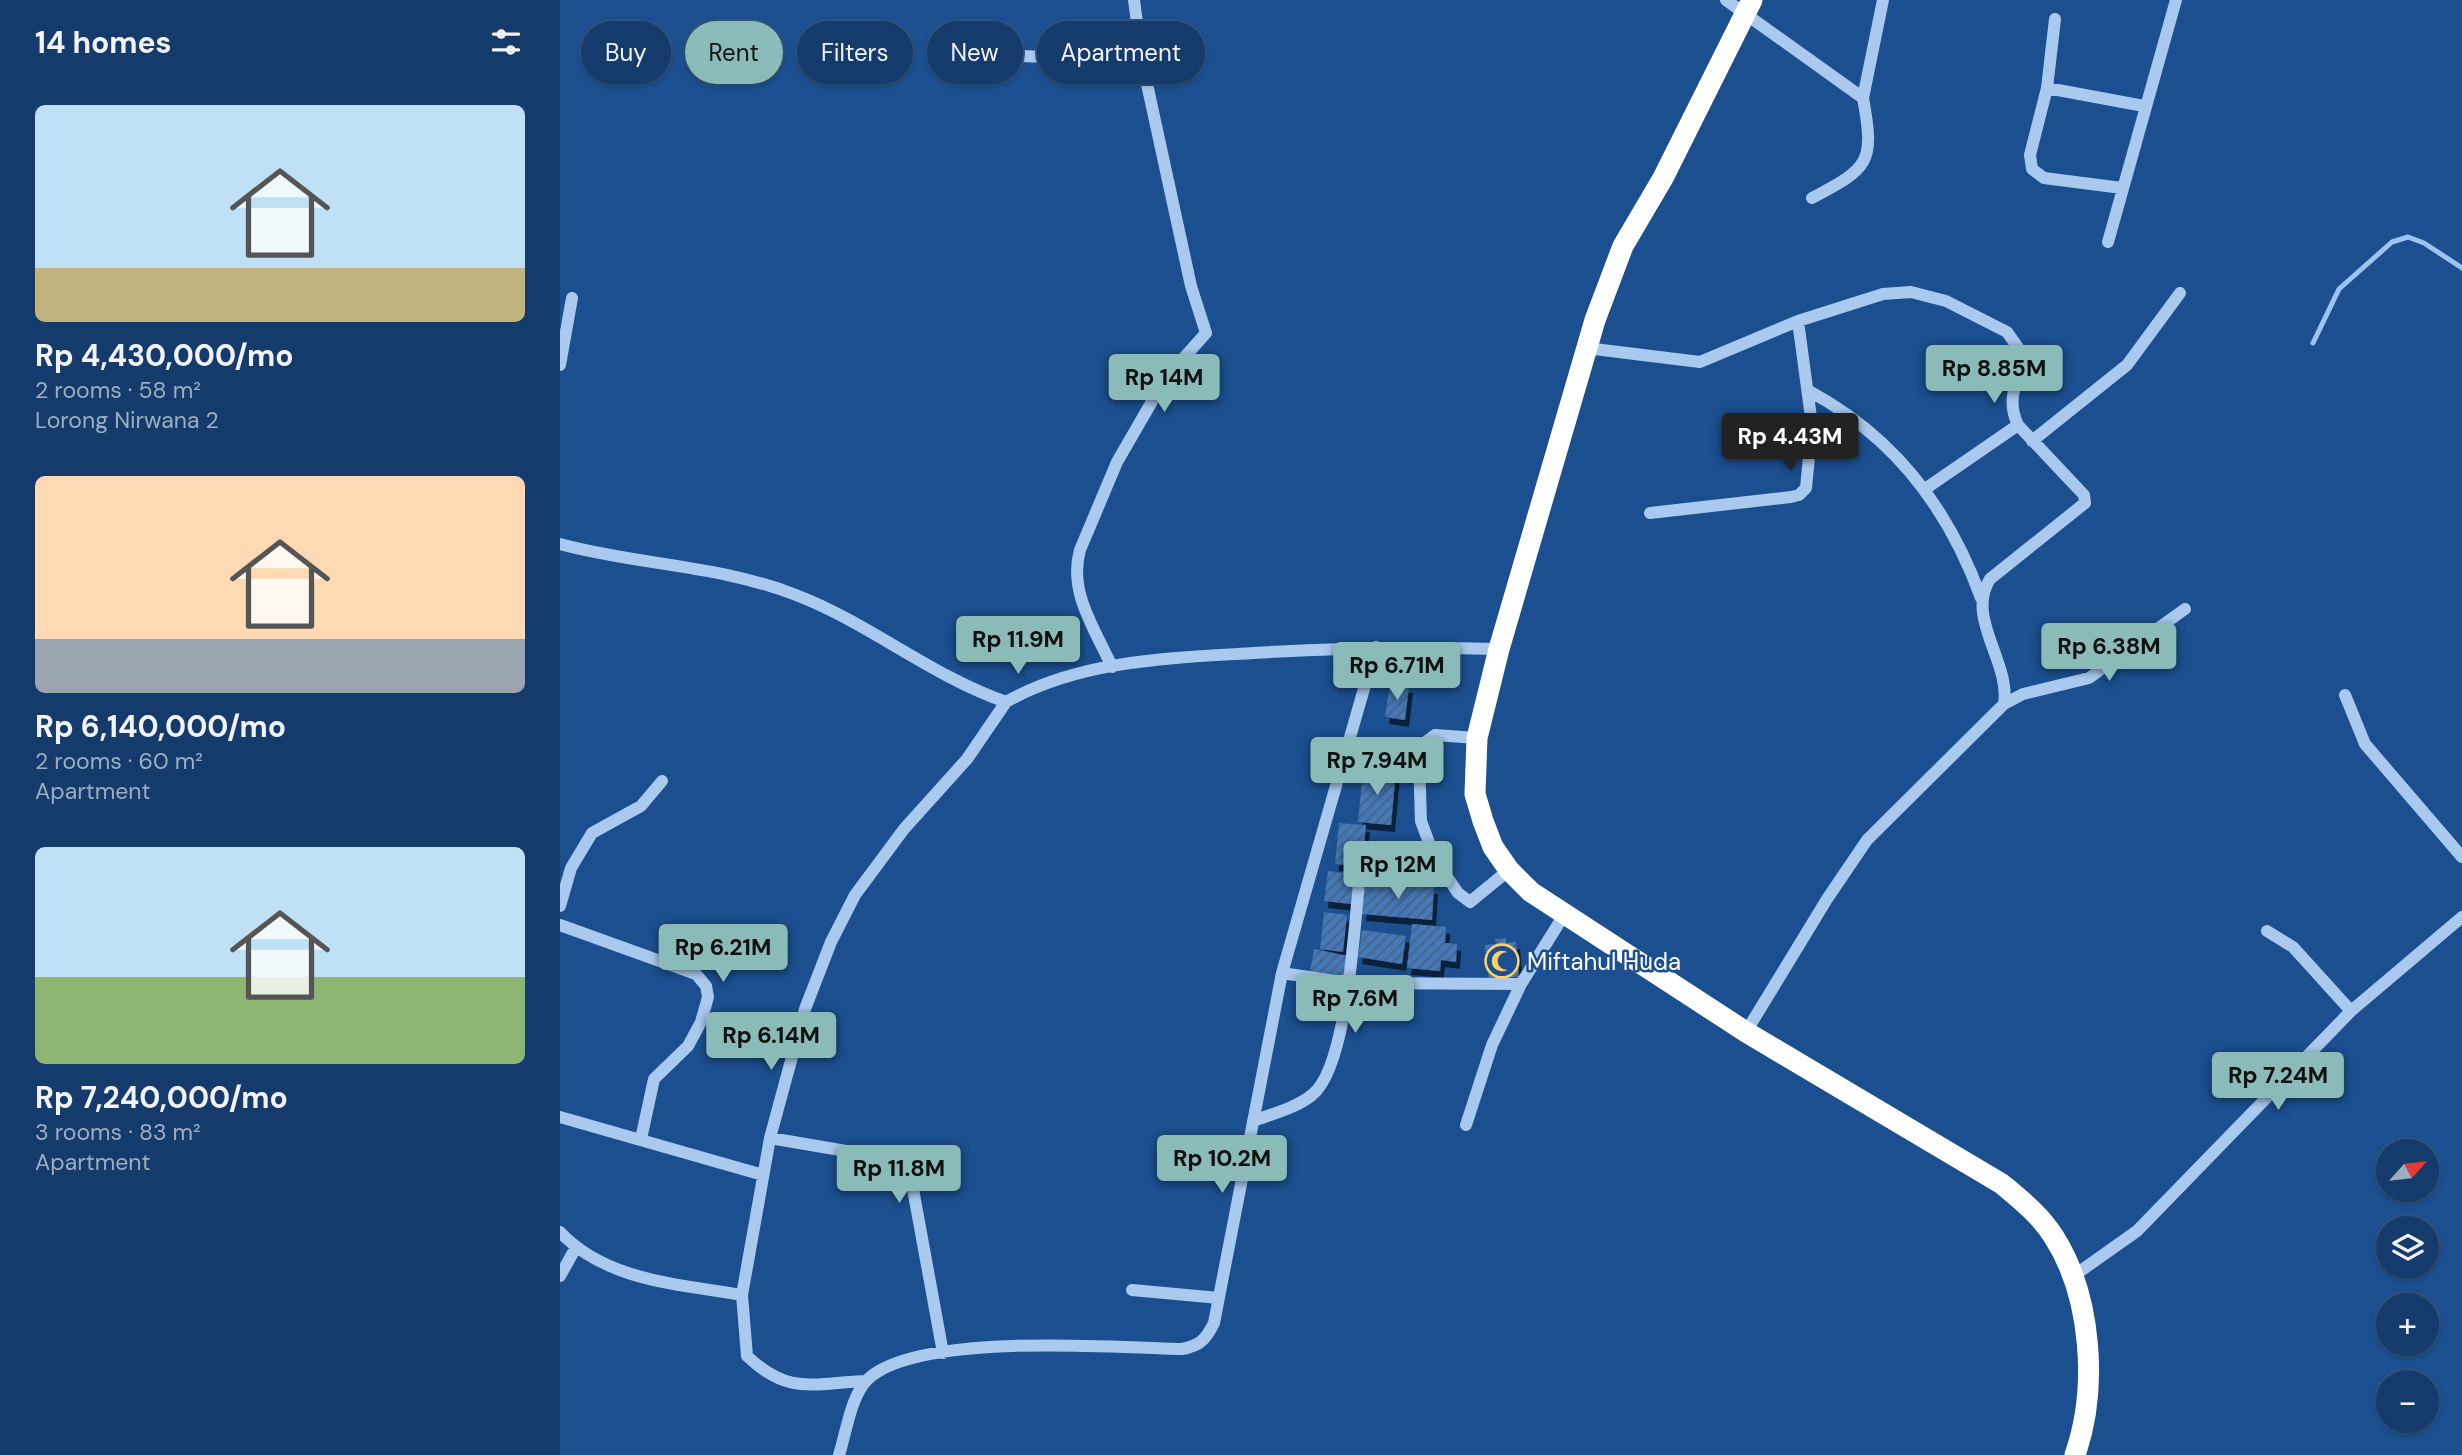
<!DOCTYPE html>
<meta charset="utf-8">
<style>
body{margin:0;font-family:"DM Sans",sans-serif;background:#214673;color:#f1f3f6;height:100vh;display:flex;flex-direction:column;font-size:26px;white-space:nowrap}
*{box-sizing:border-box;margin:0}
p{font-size:23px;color:#9dadc1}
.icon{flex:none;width:38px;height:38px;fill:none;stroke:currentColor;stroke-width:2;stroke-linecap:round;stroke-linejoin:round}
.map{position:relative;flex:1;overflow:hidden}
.drawer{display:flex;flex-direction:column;background:#143b6b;width:560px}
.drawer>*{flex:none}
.guide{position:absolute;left:21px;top:21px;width:665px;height:63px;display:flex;gap:14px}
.needle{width:46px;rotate:63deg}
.fabs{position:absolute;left:1816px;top:1139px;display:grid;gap:14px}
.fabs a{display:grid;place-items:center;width:63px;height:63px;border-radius:50%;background:#143b6b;box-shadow:0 2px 5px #0004,0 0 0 2px #33557e;font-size:35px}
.price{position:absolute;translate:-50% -60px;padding:0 16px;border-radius:7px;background:#8bbbb9;color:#111;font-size:23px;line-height:46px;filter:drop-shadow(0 2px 4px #0008)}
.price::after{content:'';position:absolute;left:50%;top:42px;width:21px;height:16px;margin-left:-10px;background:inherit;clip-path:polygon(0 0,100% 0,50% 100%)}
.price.on{background:#222;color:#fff}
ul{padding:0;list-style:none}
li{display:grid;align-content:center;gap:14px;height:371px;padding:0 35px}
li span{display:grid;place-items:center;height:217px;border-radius:10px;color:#555}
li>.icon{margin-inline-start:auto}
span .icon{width:126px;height:126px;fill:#fffc;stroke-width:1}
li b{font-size:30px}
h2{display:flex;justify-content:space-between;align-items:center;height:84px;padding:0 35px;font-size:30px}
.pill{padding:0 24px;border-radius:32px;background:#143b6b;box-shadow:0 2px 5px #0004,0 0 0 2px #33557e;font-size:24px;line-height:63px}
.pill.on{background:#8bbbb9;color:#111}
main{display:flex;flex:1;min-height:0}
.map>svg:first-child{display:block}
</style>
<main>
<section class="drawer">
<h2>14 homes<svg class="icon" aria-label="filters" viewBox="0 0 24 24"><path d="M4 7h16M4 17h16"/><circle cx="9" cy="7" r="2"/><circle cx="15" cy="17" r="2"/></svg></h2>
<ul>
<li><span style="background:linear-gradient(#bfe0f5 75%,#c2b280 0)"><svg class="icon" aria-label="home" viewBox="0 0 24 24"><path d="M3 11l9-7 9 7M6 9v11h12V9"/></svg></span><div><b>Rp 4,430,000/mo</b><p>2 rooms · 58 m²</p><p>Lorong Nirwana 2</p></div></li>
<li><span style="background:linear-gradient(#ffd9b3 75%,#9aa5b1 0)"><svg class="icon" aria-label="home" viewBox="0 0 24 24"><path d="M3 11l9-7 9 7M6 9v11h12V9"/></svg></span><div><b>Rp 6,140,000/mo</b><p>2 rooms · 60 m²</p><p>Apartment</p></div></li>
<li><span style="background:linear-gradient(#bfe0f5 60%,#8fb573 0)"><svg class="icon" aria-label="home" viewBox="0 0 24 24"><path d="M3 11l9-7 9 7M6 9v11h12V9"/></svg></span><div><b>Rp 7,240,000/mo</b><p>3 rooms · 83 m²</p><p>Apartment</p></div></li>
</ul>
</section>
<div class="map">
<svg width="1902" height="1455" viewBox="0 0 1902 1455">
<defs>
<pattern id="building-hatch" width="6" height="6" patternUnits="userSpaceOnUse" patternTransform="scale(1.75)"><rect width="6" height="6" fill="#4478b7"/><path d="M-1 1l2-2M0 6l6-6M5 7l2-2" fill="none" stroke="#486282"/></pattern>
<filter id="shadow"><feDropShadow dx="4" dy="7" stdDeviation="0" flood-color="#0009"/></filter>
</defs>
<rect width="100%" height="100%" fill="#1b4f8f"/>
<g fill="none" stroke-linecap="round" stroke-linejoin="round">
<path stroke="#9cc4f0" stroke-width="5" d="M1753 343 1779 289 1832 242 1848 237 1864 243 1902 268"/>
</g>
<path fill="url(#building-hatch)" filter="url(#shadow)" d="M830 683 849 686 845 720 825 717Z
M802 739 834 741 833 762 801 760Z
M803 769 836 771 831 825 798 822Z
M779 823 806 825 802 867 775 864Z
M768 871 794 874 791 904 764 901Z
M805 881 874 887 872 920 802 914Z
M764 912 787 915 783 952 760 949Z
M852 924 886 927 885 943 897 944 896 962 881 960 880 971 847 968Z
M802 930 846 936 842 964 798 957Z
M946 938V943L956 942 959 977 929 979 925 945 936 944 935 939Z
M754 949 788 956 783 979 750 972Z"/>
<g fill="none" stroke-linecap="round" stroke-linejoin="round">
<path stroke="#a9c9ee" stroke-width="12" d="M1166 0 1303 98 1323 0
M1495 19 1487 88 1470 155 1472 169 1484 178 1562 188
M416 54 582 61
M1487 88 1584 106
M1252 198C1309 168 1315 163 1303 98
M1548 242 1616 0
M1026 348 1140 362 1238 321 1323 294 1351 292 1386 301 1447 332 1466 359C1456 383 1446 400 1458 425L1524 495 1525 503 1430 579C1405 617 1451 663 1444 704L1307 840 1267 899 1186 1032
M0 365 12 298
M1249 391C1333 436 1389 509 1421 598
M1472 441 1567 365 1620 293
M1365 489 1458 425
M1090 513 1231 497 1239 495 1246 488 1252 425 1238 321
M0 544C77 565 160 565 236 595 309 623 371 676 446 702 520 660 611 658 694 653 776 648 857 647 939 649
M552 667C535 629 508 592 520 550L557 462 605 379 646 333 631 286 582 61 574 0
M1785 695 1805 744 1902 857
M1444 704 1463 694 1529 678 1625 609
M917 738 875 735 864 743 859 759 861 821 875 859 898 893 910 902 949 870
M0 906 11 868 32 833 81 806 102 781
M0 925 136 974 146 986 148 997 141 1022 128 1046 94 1079 81 1139
M1707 931 1733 947 1791 1011
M722 973 788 983 961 984
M0 1117 203 1175
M693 1121C712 1114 736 1108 752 1095 787 1068 794 929 799 883
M906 1125 932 1045 961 984 1004 915
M210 1138 327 1158 342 1165 351 1178 383 1353
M0 1232C46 1281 119 1284 182 1295
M0 1276 15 1249
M1512 1277 1577 1231 1791 1011 1902 917
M572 1290 659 1298
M306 1381C253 1383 229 1396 187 1356L182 1295 210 1138 245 1009 271 942 295 895 344 829 407 759 446 702
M279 1455C286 1433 291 1396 307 1380 355 1332 554 1347 622 1349 640 1346 646 1339 654 1323L722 973 816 647"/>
<path stroke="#fff" stroke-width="21" d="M1192 0 1103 178 1063 246 1035 320 939 649 917 738 915 794 923 821 933 847 949 870 971 892 1186 1032 1442 1184C1461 1200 1480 1215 1494 1237 1532 1297 1538 1389 1515 1455"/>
</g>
<defs>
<symbol id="mosque-ring" viewBox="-11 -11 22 22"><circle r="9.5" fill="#1b4f8f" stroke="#ffd166" stroke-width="1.5"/><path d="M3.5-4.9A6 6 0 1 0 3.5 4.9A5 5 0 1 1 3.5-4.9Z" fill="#ffd166"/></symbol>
</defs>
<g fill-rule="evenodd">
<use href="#mosque-ring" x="923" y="942" width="38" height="38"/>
</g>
<g text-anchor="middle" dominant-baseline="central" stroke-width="5" stroke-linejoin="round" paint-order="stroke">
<g font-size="24" fill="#fff" stroke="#1b4f8f" text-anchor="start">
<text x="967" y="961">Miftahul Huda</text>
</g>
</g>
</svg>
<div class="fabs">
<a><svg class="needle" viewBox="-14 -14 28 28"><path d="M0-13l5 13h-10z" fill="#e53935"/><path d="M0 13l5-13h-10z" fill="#9dadc1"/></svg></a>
<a><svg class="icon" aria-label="layers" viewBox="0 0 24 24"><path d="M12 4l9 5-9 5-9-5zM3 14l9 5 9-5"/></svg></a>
<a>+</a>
<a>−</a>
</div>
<b class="price" style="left:1434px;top:405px">Rp 8.85M</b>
<b class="price" style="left:604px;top:414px">Rp 14M</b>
<b class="price on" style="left:1230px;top:473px">Rp 4.43M</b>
<b class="price" style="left:458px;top:676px">Rp 11.9M</b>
<b class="price" style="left:1549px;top:683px">Rp 6.38M</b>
<b class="price" style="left:837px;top:702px">Rp 6.71M</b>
<b class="price" style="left:817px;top:797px">Rp 7.94M</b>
<b class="price" style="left:838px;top:901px">Rp 12M</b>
<b class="price" style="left:163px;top:984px">Rp 6.21M</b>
<b class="price" style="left:795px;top:1035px">Rp 7.6M</b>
<b class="price" style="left:211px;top:1072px">Rp 6.14M</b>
<b class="price" style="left:1718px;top:1112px">Rp 7.24M</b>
<b class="price" style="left:662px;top:1195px">Rp 10.2M</b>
<b class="price" style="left:339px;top:1205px">Rp 11.8M</b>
<div class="guide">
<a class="pill">Buy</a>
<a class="pill on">Rent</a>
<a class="pill">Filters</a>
<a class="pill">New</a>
<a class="pill">Apartment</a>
</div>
</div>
</main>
